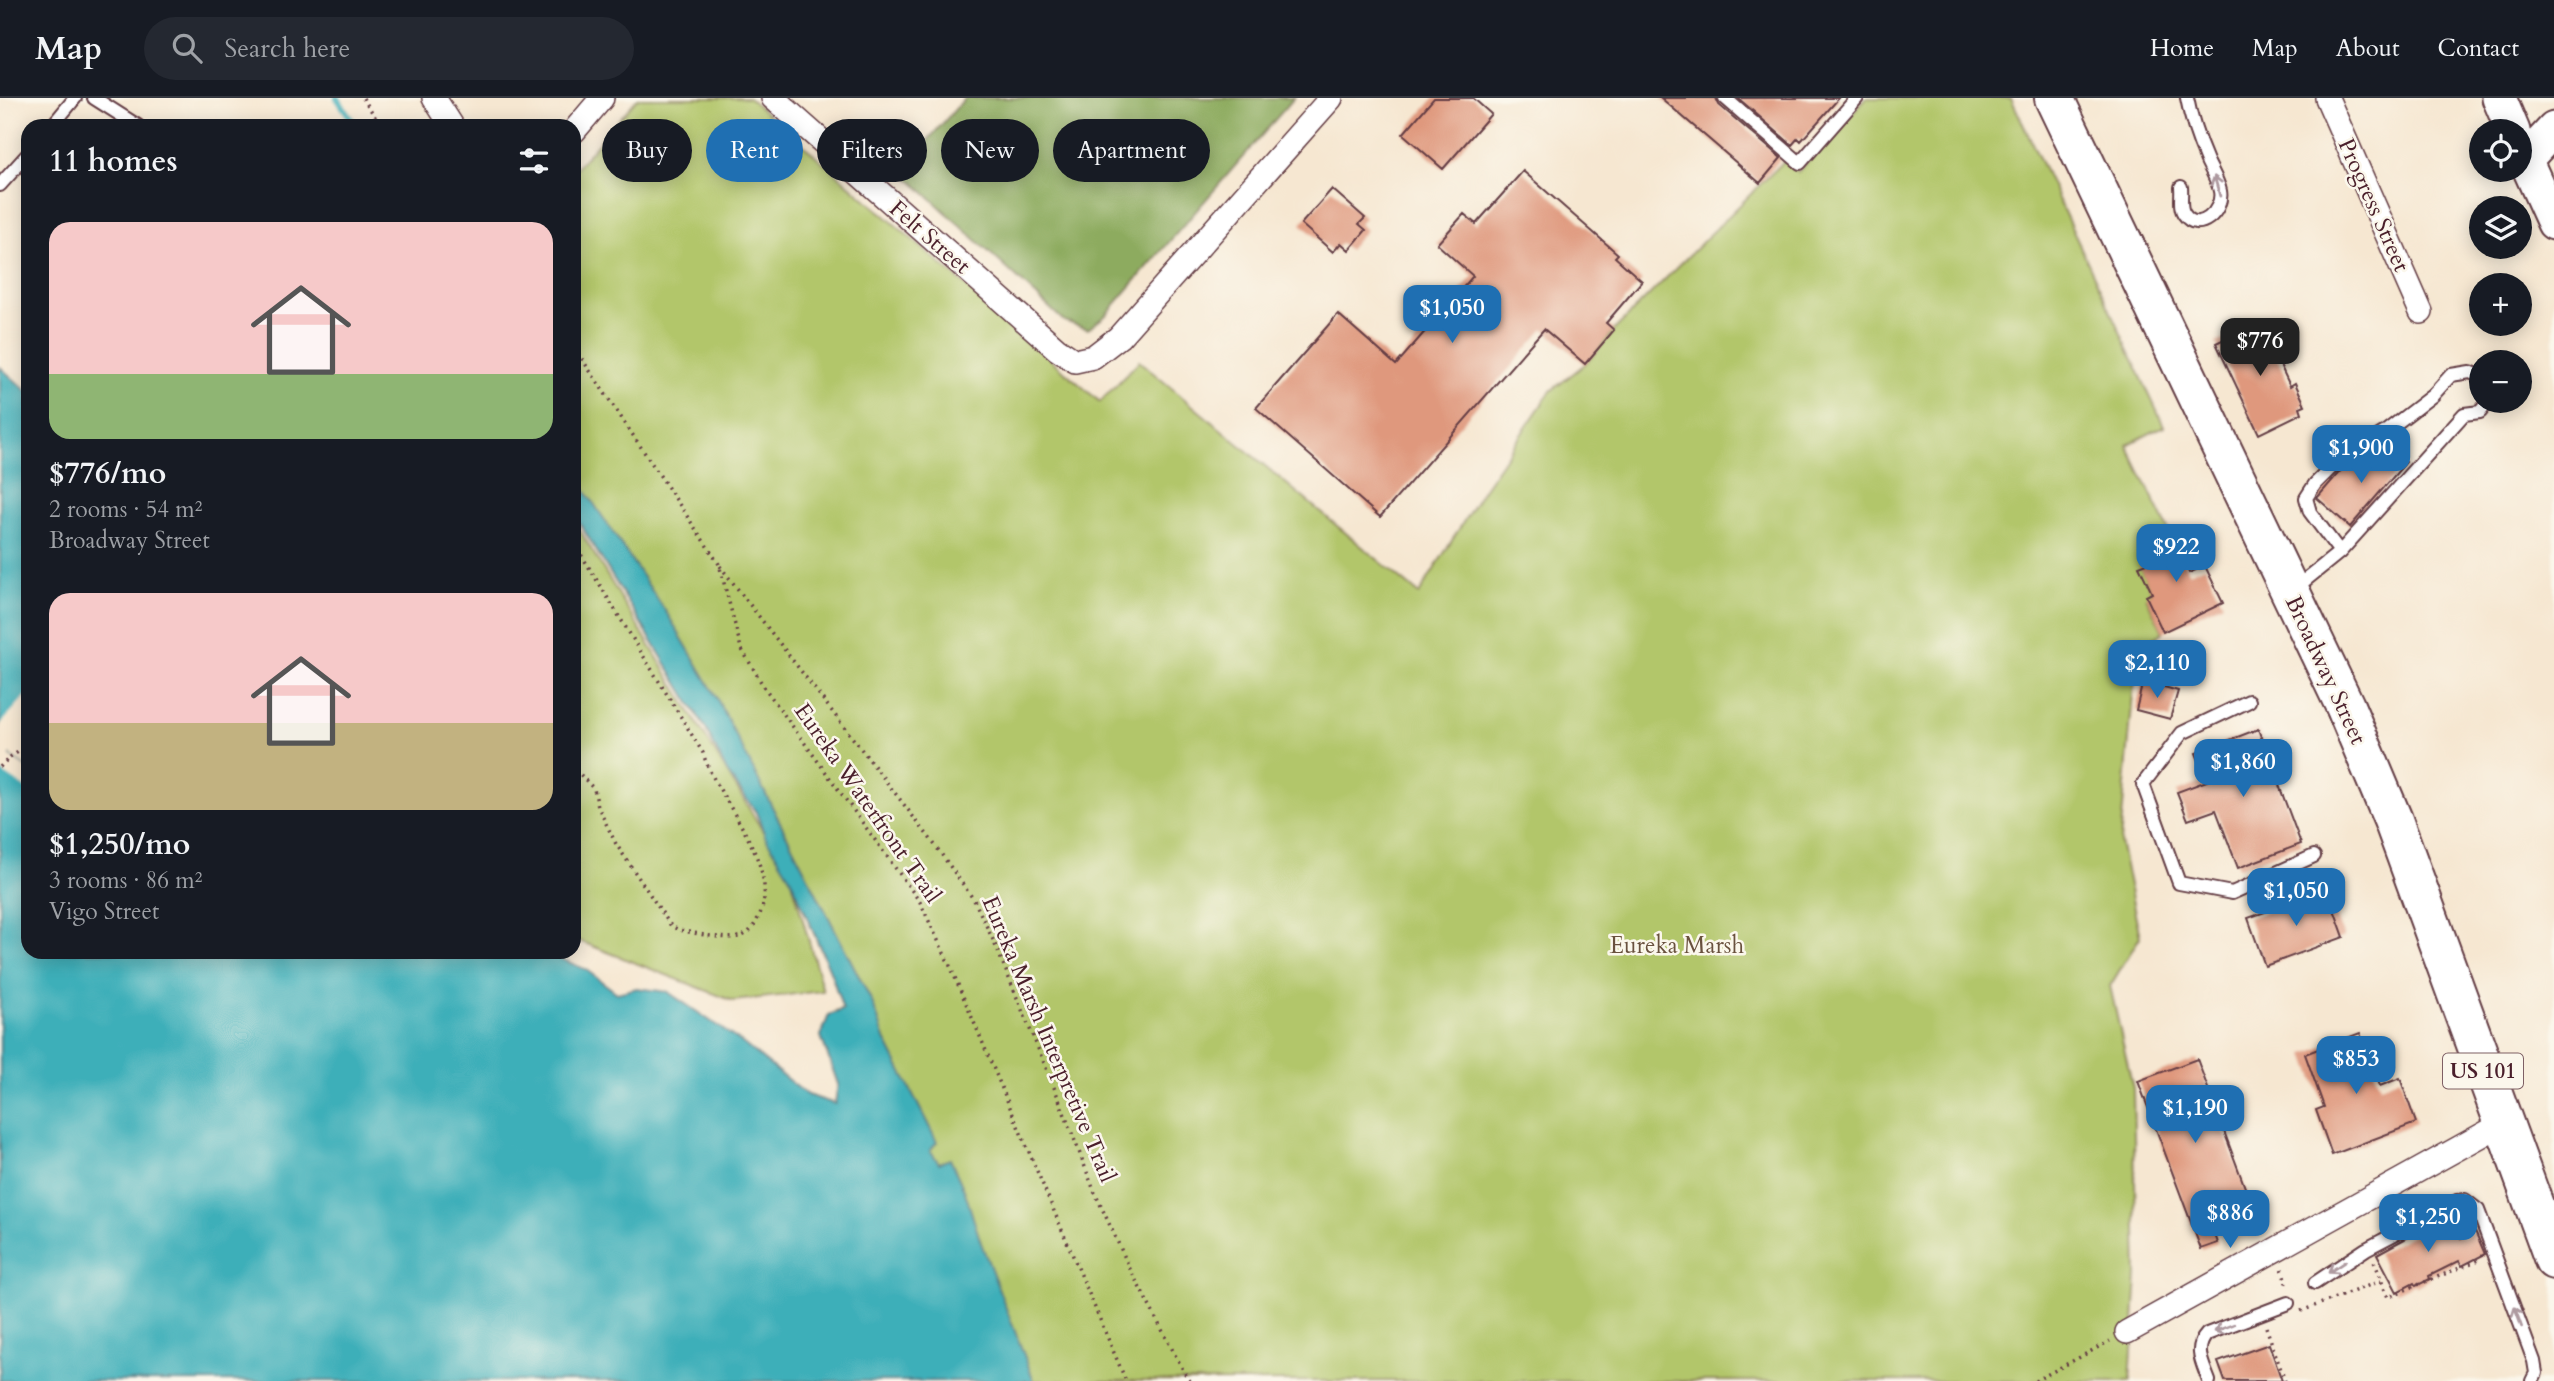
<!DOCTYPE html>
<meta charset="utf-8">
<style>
body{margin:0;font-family:Cardo,serif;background:#242831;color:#f1f3f6;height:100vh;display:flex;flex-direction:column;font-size:26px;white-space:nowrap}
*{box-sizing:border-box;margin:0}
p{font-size:23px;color:#9ea1a6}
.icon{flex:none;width:38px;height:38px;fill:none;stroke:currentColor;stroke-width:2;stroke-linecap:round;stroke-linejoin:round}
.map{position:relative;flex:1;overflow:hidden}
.drawer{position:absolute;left:21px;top:21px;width:560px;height:840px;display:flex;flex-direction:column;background:#171b24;border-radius:21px;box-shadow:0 4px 18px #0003}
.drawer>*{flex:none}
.hud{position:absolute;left:602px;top:21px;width:665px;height:63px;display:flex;gap:14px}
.fabs{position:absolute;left:2469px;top:21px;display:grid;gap:14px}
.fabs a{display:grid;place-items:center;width:63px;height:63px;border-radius:50%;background:#171b24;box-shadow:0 4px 18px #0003;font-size:35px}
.price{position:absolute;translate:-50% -60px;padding:0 16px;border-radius:14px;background:#1f6fb2;color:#fff;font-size:23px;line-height:46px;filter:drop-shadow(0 2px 4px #0008)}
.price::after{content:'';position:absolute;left:50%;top:42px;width:21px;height:16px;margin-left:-10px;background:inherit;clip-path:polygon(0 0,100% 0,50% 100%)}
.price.on{background:#222;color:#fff}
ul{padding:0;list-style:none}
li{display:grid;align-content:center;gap:14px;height:371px;padding:0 28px}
li span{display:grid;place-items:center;height:217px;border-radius:21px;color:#555}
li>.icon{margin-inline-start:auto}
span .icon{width:126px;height:126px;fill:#fffc;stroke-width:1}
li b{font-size:30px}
h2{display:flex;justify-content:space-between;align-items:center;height:84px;padding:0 28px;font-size:30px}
.tag{padding:0 24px;border-radius:32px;background:#171b24;box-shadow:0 4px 18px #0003;font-size:24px;line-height:63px}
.tag.on{background:#1f6fb2;color:#fff}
header{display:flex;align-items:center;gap:42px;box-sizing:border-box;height:98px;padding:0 35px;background:#171b24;border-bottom:2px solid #363941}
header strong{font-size:33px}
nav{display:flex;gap:38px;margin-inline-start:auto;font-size:24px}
.search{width:490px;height:63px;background:#242831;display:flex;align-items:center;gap:18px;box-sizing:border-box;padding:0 24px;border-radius:38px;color:#9ea1a6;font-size:26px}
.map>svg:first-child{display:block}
</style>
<header>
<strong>Map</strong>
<div class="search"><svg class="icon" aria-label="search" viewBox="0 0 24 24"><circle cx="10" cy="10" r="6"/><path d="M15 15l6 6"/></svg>Search here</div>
<nav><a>Home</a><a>Map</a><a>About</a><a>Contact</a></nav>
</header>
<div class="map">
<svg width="2554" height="1283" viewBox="0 0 2554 1283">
<rect width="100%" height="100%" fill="#fbf7ec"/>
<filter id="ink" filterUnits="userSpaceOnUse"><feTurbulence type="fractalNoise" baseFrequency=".0143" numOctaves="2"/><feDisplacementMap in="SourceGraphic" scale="14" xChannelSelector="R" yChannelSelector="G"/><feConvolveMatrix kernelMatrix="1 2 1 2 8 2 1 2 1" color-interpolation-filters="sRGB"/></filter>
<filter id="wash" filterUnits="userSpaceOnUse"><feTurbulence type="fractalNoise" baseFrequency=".00686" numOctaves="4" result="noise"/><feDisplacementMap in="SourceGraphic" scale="28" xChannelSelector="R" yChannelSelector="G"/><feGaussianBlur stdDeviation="1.57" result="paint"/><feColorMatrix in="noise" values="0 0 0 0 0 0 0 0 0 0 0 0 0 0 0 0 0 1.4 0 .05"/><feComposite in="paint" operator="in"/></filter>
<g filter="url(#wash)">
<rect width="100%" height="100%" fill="#f6e7d1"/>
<path fill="#b2c66a" stroke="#7e724a" stroke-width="2" d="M638 0H749L1100 304 1139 263 1419 496 1483 392 1551 293 1585 266 1614 232 1784 63 1798 74 1866 0H2011L2164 328 2127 347 2169 433 2142 446 2150 464 2140 468 2152 495 2146 499 2163 534 2137 549 2120 744 2140 839 2110 888 2133 990 2137 1178 2130 1283H218L0 973V673L28 854 807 997 835 1006 838 986 821 938 829 917 843 911 831 875 793 787 823 893 733 903 574 841V423L764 735 756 714 727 674 706 631 574 416V72Z"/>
<path fill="#8dab5e" stroke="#6c6544" stroke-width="2" d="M965 0H1294L1105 218 1088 231 1064 223 901 73Z"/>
<path fill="#3eafb9" stroke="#446772" stroke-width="2" d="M0 269 28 294V610L4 637 10 659 28 671V854H545L585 871 617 895 637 890 668 894 741 944 807 997 835 1006 838 986 821 938 829 917 843 912 831 875 791 781 766 740 756 714 727 674 706 631 574 416V376L668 517 713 593 872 904 886 943 937 1044 930 1052 939 1065 950 1061 965 1094 981 1145 1034 1283H0Z"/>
<path fill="#f6e7d1" d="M28 595V615L8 638 11 650 10 659 28 671 27 691 0 673V627Z"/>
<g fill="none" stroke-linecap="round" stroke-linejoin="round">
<path stroke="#3eafb9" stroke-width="6" d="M337 0 356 28"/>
</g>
<g id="blocks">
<path fill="#df987d" d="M1434 0H1473L1491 16 1443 71 1403 36Z
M1661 0H1716L1719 7 1781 60 1760 85Z
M1738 0H1839L1801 43 1798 40 1792 47Z
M1523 73 1618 156 1615 159 1642 183 1606 225 1614 232 1585 266 1544 231 1380 419 1256 310 1338 216 1396 267 1473 178 1437 146 1464 116 1476 126Z
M1332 91 1365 120 1359 126 1366 132 1349 152 1341 145 1333 154 1301 126Z
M2260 224 2290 288 2295 285 2305 307 2300 309 2302 315 2259 336 2216 245Z
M2388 349 2406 364 2350 429 2317 400 2343 370 2352 365 2359 370 2378 350Z
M2169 433 2189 475 2205 468 2223 505 2163 534 2146 498 2152 495 2139 468 2150 464 2141 446Z
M2143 583 2178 593 2170 621 2136 612Z
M2258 631 2301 746 2238 770 2216 712 2188 722 2177 694 2207 683 2196 655Z
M2327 792 2344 839 2265 868 2248 820Z
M2360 935 2380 988 2400 980 2416 1025 2332 1057 2316 1012 2324 1009 2305 956Z
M2197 961 2250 1103 2208 1118 2218 1145 2201 1151 2138 983Z
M2445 1119 2451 1132 2456 1130 2461 1140 2475 1133 2485 1156 2462 1168 2459 1163 2429 1178 2430 1181 2416 1188 2414 1185 2397 1194 2377 1156Z
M2269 1246 2282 1283H2225L2218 1264Z"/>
</g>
</g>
<g filter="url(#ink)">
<use href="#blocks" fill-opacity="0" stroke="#643d44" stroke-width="2"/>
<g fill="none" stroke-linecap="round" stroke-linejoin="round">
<defs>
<path id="lane" d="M94 0 138 28
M1725 0 1800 65 1857 0
M52 28 75 0
M0 87 28 56
M2181 89C2182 98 2179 109 2184 116 2198 137 2224 113 2220 93 2218 83 2211 72 2207 63 2198 42 2191 22 2187 0
M2340 454 2310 414 2306 400 2315 386 2338 363 2385 334 2433 297 2451 277 2470 274 2482 279
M2293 492 2340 454 2464 316 2480 314 2489 303
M2249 603 2182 635 2143 686 2179 785 2232 795 2314 758
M2315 1185 2366 1151 2457 1103 2465 1102 2478 1112 2534 1263 2536 1275 2532 1283
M2209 1283C2203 1266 2193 1251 2207 1236L2288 1205"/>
<path id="street" d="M434 0 452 28
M773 0 1057 251 1075 263 1093 259 1119 239 1331 0
M2327 0 2421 214
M574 33 602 0
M2127 1234 2502 1026"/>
<path id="secondary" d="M2499 0 2513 33
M2520 50 2554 125
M2525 62 2554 31"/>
<path id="highway" d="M2054 0 2345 608 2393 722 2554 1162"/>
</defs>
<use href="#lane" stroke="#643d44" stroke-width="16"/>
<use href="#street" stroke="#643d44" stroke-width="26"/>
<use href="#secondary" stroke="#643d44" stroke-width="37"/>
<use href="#highway" stroke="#643d44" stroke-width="42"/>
<path stroke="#643d44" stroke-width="3.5" stroke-dasharray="2 5" stroke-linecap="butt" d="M363 0 381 28
M574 249 719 466 741 550 764 589 920 804 951 870 1126 1283
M574 445 703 655C716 702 787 770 757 822 753 830 747 838 738 839 723 842 695 835 679 832L671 828 616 746 598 709 594 691 574 670
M720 468 932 743 974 802 994 844 1058 999 1095 1095 1131 1173 1189 1283
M0 669 10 659 28 648
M2374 1164C2380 1175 2382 1187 2388 1199L2479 1162
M2282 1171 2287 1182 2284 1189
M2301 1213 2381 1183
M2266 1229 2285 1283
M2035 1283 2110 1243"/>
<use href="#lane" stroke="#fff" stroke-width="12"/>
<use href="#street" stroke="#fff" stroke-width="23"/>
<use href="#secondary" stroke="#fff" stroke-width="33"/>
<use href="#highway" stroke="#fff" stroke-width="38"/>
</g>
<defs><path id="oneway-shaft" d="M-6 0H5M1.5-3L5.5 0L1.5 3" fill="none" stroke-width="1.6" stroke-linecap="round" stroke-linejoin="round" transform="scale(1.75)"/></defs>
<g stroke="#ae9aa0">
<use href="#oneway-shaft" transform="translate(2217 88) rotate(-106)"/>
<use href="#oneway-shaft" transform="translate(2337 1169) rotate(146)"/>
<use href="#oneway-shaft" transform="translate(2518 1219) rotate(-110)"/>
<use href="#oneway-shaft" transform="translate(2224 1230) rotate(159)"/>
</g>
</g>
<g text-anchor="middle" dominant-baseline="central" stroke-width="5" stroke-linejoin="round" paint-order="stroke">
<rect fill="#fbf7ec" stroke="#7f6065" stroke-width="2" x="2443" y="955.5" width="80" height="35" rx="5"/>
<g font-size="21" font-weight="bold" fill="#4a1f2b">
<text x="2483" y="973">US 101</text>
</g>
<g font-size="23" fill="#4a1f2b" stroke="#fbf7ec">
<text transform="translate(2374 107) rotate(66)">Progress Street</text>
<text transform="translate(930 139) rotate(41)">Felt Street</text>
<text transform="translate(2326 572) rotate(65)">Broadway Street</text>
<text transform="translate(868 705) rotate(55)">Eureka Waterfront Trail</text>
<text transform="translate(1049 941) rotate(67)">Eureka Marsh Interpretive Trail</text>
</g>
<g font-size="23" fill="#69513e" stroke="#fbf7ec">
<text x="1677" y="847">Eureka Marsh</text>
</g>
</g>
</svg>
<div class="fabs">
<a><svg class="icon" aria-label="locate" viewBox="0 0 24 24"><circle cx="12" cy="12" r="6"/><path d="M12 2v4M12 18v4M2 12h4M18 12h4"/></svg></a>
<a><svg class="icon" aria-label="layers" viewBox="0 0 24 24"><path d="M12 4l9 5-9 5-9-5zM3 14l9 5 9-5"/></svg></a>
<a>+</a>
<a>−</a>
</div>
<b class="price" style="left:1452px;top:247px">$1,050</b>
<b class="price on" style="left:2260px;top:280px">$776</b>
<b class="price" style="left:2361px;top:387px">$1,900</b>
<b class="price" style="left:2176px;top:486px">$922</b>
<b class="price" style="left:2157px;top:602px">$2,110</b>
<b class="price" style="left:2243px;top:701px">$1,860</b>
<b class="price" style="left:2296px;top:830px">$1,050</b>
<b class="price" style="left:2356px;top:998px">$853</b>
<b class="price" style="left:2195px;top:1047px">$1,190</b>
<b class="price" style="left:2230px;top:1152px">$886</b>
<b class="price" style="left:2428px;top:1156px">$1,250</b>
<div class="hud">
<a class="tag">Buy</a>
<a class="tag on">Rent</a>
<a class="tag">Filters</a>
<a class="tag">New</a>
<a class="tag">Apartment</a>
</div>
<section class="drawer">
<h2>11 homes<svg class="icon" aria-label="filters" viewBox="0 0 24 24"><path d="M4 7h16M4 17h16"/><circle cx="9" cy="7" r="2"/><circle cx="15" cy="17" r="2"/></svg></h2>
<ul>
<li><span style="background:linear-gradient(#f6c9c9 70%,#8fb573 0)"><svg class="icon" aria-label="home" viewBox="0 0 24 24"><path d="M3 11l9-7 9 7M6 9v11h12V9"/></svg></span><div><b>$776/mo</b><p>2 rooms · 54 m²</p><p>Broadway Street</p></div></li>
<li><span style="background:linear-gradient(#f6c9c9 60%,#c2b280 0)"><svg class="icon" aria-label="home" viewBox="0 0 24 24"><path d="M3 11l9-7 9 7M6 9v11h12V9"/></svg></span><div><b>$1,250/mo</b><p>3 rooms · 86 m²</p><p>Vigo Street</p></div></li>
</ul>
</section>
</div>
